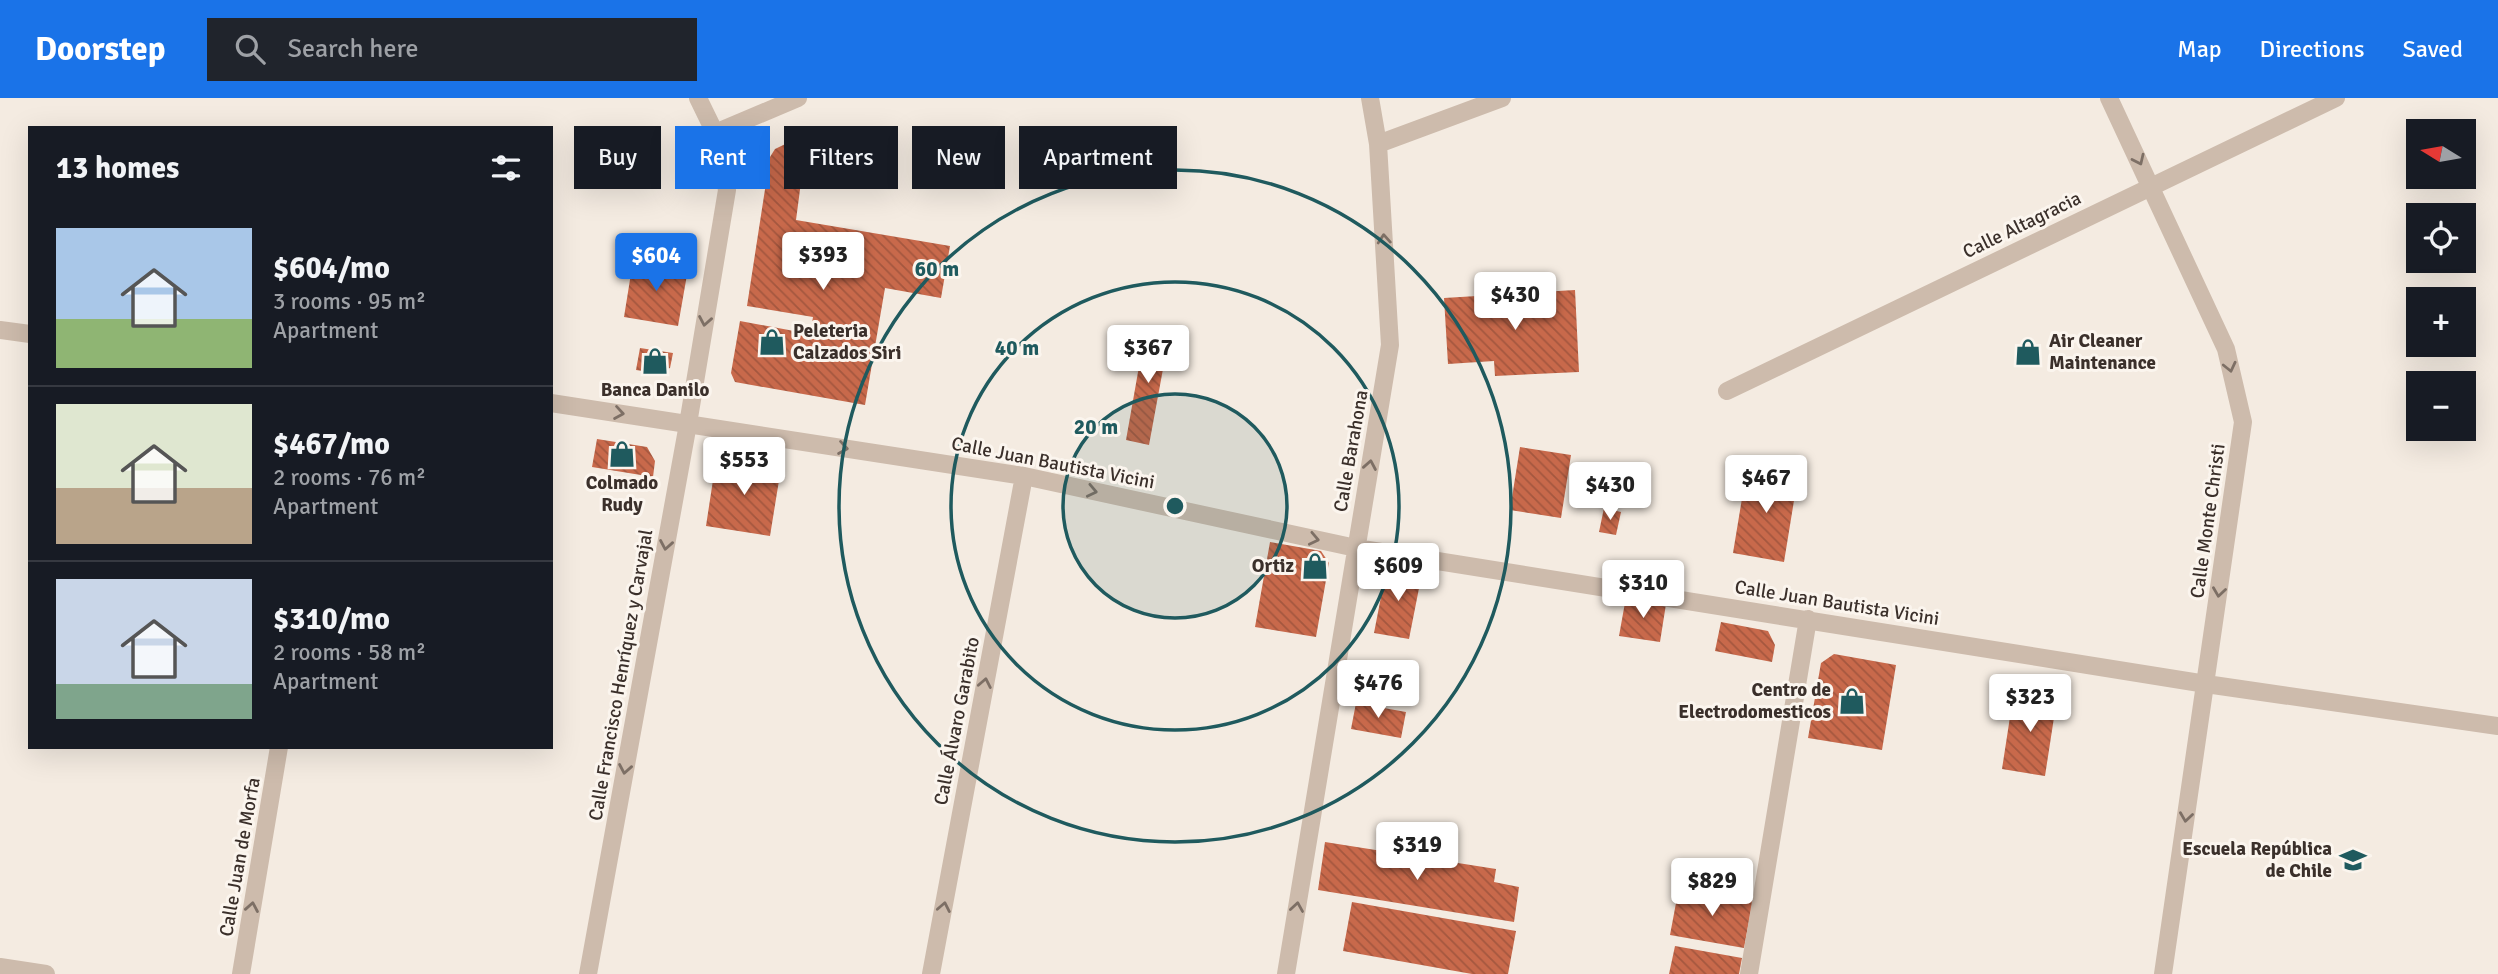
<!DOCTYPE html>
<meta charset="utf-8">
<style>
body{margin:0;font-family:Signika,sans-serif;background:#20242c;color:#f1f3f6;height:100vh;display:flex;flex-direction:column;font-size:26px;white-space:nowrap}
*{box-sizing:border-box;margin:0}
p{font-size:23px;color:#9ea1a6}
.icon{flex:none;width:38px;height:38px;fill:none;stroke:currentColor;stroke-width:2;stroke-linecap:round;stroke-linejoin:round}
.map{position:relative;flex:1;overflow:hidden}
.drawer{position:absolute;left:28px;top:28px;width:525px;height:623px;display:flex;flex-direction:column;background:#171b24;border-radius:0px;box-shadow:0 7px 28px #0002}
.drawer>*{flex:none}
.hud{position:absolute;left:574px;top:28px;width:665px;height:63px;display:flex;gap:14px}
.needle{width:46px;rotate:281deg}
.tools{position:absolute;left:2406px;top:21px;display:grid;gap:14px}
.tools a{display:grid;place-items:center;width:70px;height:70px;border-radius:0px;background:#171b24;box-shadow:0 7px 28px #0002;font-size:35px}
.price{position:absolute;translate:-50% -60px;padding:0 16px;border-radius:7px;background:#fff;color:#222;font-size:23px;line-height:46px;filter:drop-shadow(0 2px 4px #0008)}
.price::after{content:'';position:absolute;left:50%;top:42px;width:21px;height:16px;margin-left:-10px;background:inherit;clip-path:polygon(0 0,100% 0,50% 100%)}
.price.current{background:#1a73e8;color:#fff}
ul{padding:0;list-style:none}
li{display:flex;align-items:center;gap:21px;height:175px;padding:0 28px}
li+li{border-top:2px solid #363941}
li span{display:grid;place-items:center;flex:none;width:196px;height:140px;border-radius:0px;color:#555}
li>.icon{margin-inline-start:auto}
span .icon{width:84px;height:84px;fill:#fffc;stroke-width:1}
li b{font-size:30px}
h2{display:flex;justify-content:space-between;align-items:center;height:84px;padding:0 28px;font-size:30px}
.chip{padding:0 24px;border-radius:0px;background:#171b24;box-shadow:0 7px 28px #0002;font-size:24px;line-height:63px}
.chip.current{background:#1a73e8;color:#fff}
header{display:flex;align-items:center;gap:42px;box-sizing:border-box;height:98px;padding:0 35px;background:#1a73e8;color:#fff}
header strong{font-size:33px}
nav{display:flex;gap:38px;margin-inline-start:auto;font-size:24px}
.search{width:490px;height:63px;background:#20242c;display:flex;align-items:center;gap:18px;box-sizing:border-box;padding:0 24px;border-radius:0px;color:#9ea1a6;font-size:26px}
.map>svg:first-child{display:block}
</style>
<header>
<strong>Doorstep</strong>
<div class="search"><svg class="icon" aria-label="search" viewBox="0 0 24 24"><circle cx="10" cy="10" r="6"/><path d="M15 15l6 6"/></svg>Search here</div>
<nav><a>Map</a><a>Directions</a><a>Saved</a></nav>
</header>
<div class="map">
<svg width="2498" height="876" viewBox="0 0 2498 876">
<defs>
<pattern id="building-back-hatch" width="6" height="6" patternUnits="userSpaceOnUse" patternTransform="scale(1.75)"><rect width="6" height="6" fill="#c8694b"/><path d="M-1 5l2 2M0 0l6 6M5-1l2 2" fill="none" stroke="#a4573f"/></pattern>
</defs>
<rect width="100%" height="100%" fill="#f4ebe1"/>
<path fill="url(#building-back-hatch)" d="M802 38 812 69 801 84 796 122 950 148 941 200 885 190 865 307 735 284 731 275 740 223 810 236 813 219 747 208 770 59 775 51Z
M633 163 688 171 678 228 624 219Z
M1575 192 1579 274 1495 278 1494 263 1448 266 1444 200Z
M1146 229 1170 233 1149 347 1126 342Z
M640 250 673 255 670 270 657 275 636 272Z
M597 341 647 349 655 363 653 379 592 369Z
M1520 349 1571 357 1561 420 1510 412Z
M731 361 781 370 770 438 706 428 715 369Z
M1747 370 1798 378 1784 464 1733 455Z
M1604 410 1621 414 1616 437 1599 434Z
M1270 444 1321 453 1329 465 1316 539 1255 529Z
M1396 470 1422 475 1409 541 1374 535 1385 478Z
M1626 499 1666 506 1660 544 1619 538Z
M1721 524 1768 533 1775 547 1772 564 1715 553Z
M1834 556 1896 567 1882 652 1808 640 1821 565Z
M2014 593 2057 600 2045 678 2002 671Z
M1356 605 1406 614 1401 640 1351 631Z
M1325 744 1496 771 1494 784 1519 789 1514 824 1318 792Z
M1679 789 1753 802 1744 850 1670 837Z
M1352 804 1516 833 1508 876H1472L1343 853Z
M1675 848 1742 860 1739 876H1669Z"/>
<g fill="none" stroke-linecap="round" stroke-linejoin="round">
<path stroke="#cdbbac" stroke-width="18" d="M2109 0 2226 251 2243 324 2163 876
M715 35 798 0
M1378 46 1502 0
M0 232 30 236
M1727 293 2336 0
M551 305 1024 378 1356 450 2206 586 2498 628
M0 869 46 876
M241 876 279 649
M588 876 688 326 727 92 715 35 698 0
M931 876 1024 378
M1286 876 1390 247 1378 46 1370 0
M1749 876 1808 521"/>
</g>
<defs><path id="oneway-chevron" d="M-2-3.5L2.5 0L-2 3.5" fill="none" stroke-width="1.6" stroke-linecap="round" stroke-linejoin="round" transform="scale(1.75)"/></defs>
<g stroke="#7d6f65">
<use href="#oneway-chevron" transform="translate(2139 62) rotate(65)"/>
<use href="#oneway-chevron" transform="translate(1384 141) rotate(-94)"/>
<use href="#oneway-chevron" transform="translate(705 223) rotate(100)"/>
<use href="#oneway-chevron" transform="translate(2230 269) rotate(77)"/>
<use href="#oneway-chevron" transform="translate(619 315) rotate(9)"/>
<use href="#oneway-chevron" transform="translate(843 350) rotate(9)"/>
<use href="#oneway-chevron" transform="translate(1370 367) rotate(-80)"/>
<use href="#oneway-chevron" transform="translate(1092 393) rotate(12)"/>
<use href="#oneway-chevron" transform="translate(1314 441) rotate(12)"/>
<use href="#oneway-chevron" transform="translate(666 447) rotate(100)"/>
<use href="#oneway-chevron" transform="translate(2219 494) rotate(98)"/>
<use href="#oneway-chevron" transform="translate(985 585) rotate(-79)"/>
<use href="#oneway-chevron" transform="translate(625 671) rotate(100)"/>
<use href="#oneway-chevron" transform="translate(2186 719) rotate(98)"/>
<use href="#oneway-chevron" transform="translate(252 809) rotate(-80)"/>
<use href="#oneway-chevron" transform="translate(944 809) rotate(-79)"/>
<use href="#oneway-chevron" transform="translate(1297 809) rotate(-81)"/>
</g>
<circle cx="1175" cy="408" r="112" fill="#1f5a5e" fill-opacity=".12"/>
<g fill="none" stroke="#1f5a5e" stroke-width="3.5">
<circle cx="1175" cy="408" r="112"/>
<circle cx="1175" cy="408" r="224"/>
<circle cx="1175" cy="408" r="336"/>
</g>
<defs>
<symbol id="shop-bare" viewBox="-9 -9 18 18"><path d="M-5-2.5h2.3a2.7 3.5 0 0 1 5.4 0H5L5.5 6h-11ZM-1.5-2.5h3a1.5 2.3 0 0 0-3 0Z" fill="#1f5a5e" stroke="#fbf5ee" stroke-width="2.5" paint-order="stroke"/></symbol>
<symbol id="school-bare" viewBox="-9 -9 18 18"><path d="M0-5L7-2L0 1L-7-2ZM-4 1L0 2.5L4 1V4Q0 6-4 4Z" fill="#1f5a5e" stroke="#fbf5ee" stroke-width="2.5" paint-order="stroke"/></symbol>
</defs>
<g fill-rule="evenodd">
<use href="#shop-bare" x="753" y="225" width="38" height="38"/>
<use href="#shop-bare" x="2009" y="235" width="38" height="38"/>
<use href="#shop-bare" x="636" y="244" width="38" height="38"/>
<use href="#shop-bare" x="603" y="337" width="38" height="38"/>
<use href="#shop-bare" x="1296" y="449" width="38" height="38"/>
<use href="#shop-bare" x="1833" y="584" width="38" height="38"/>
<use href="#school-bare" x="2334" y="743" width="38" height="38"/>
</g>
<g text-anchor="middle" dominant-baseline="central" stroke-width="6" stroke-linejoin="round" paint-order="stroke">
<g font-size="19" fill="#3b302b" stroke="#fbf5ee">
<text transform="translate(2022 127) rotate(-26)">Calle Altagracia</text>
<text transform="translate(1351 353) rotate(-80)">Calle Barahona</text>
<text transform="translate(1053 365) rotate(11)">Calle Juan Bautista Vicini</text>
<text transform="translate(2208 423) rotate(-82)">Calle Monte Christi</text>
<text transform="translate(1837 505) rotate(9)">Calle Juan Bautista Vicini</text>
<text transform="translate(621 577) rotate(-80)">Calle Francisco Henríquez y Carvajal</text>
<text transform="translate(957 623) rotate(-79)">Calle Álvaro Garabito</text>
<text transform="translate(240 759) rotate(-80)">Calle Juan de Morfa</text>
</g>
<g font-size="19" font-weight="bold" fill="#3b302b" stroke="#fbf5ee" text-anchor="end">
<text x="793" y="233" text-anchor="start">Peleteria<tspan x="793" dy="22">Calzados Siri</tspan></text>
<text x="2049" y="243" text-anchor="start">Air Cleaner<tspan x="2049" dy="22">Maintenance</tspan></text>
<text x="655" y="292" text-anchor="middle">Banca Danilo</text>
<text x="622" y="385" text-anchor="middle">Colmado<tspan x="622" dy="22">Rudy</tspan></text>
<text x="1294" y="468">Ortiz</text>
<text x="1831" y="592">Centro de<tspan x="1831" dy="22">Electrodomesticos</tspan></text>
<text x="2332" y="751">Escuela República<tspan x="2332" dy="22">de Chile</tspan></text>
</g>
</g>
<circle cx="1175" cy="408" r="10" fill="#1f5a5e" stroke="#fbf5ee" stroke-width="3.5"/>
<g font-size="21" text-anchor="middle" font-weight="bold" fill="#1f5a5e" stroke="#fbf5ee" stroke-width="6" stroke-linejoin="round" paint-order="stroke">
<text x="937" y="178">60 m</text>
<text x="1017" y="257">40 m</text>
<text x="1096" y="336">20 m</text>
</g>
</svg>
<div class="tools">
<a><svg class="needle" viewBox="-14 -14 28 28"><path d="M0-13l5 13h-10z" fill="#e53935"/><path d="M0 13l5-13h-10z" fill="#9ea1a6"/></svg></a>
<a><svg class="icon" aria-label="locate" viewBox="0 0 24 24"><circle cx="12" cy="12" r="6"/><path d="M12 2v4M12 18v4M2 12h4M18 12h4"/></svg></a>
<a>+</a>
<a>−</a>
</div>
<b class="price" style="left:823px;top:194px">$393</b>
<b class="price current" style="left:656px;top:195px">$604</b>
<b class="price" style="left:1515px;top:234px">$430</b>
<b class="price" style="left:1148px;top:287px">$367</b>
<b class="price" style="left:744px;top:399px">$553</b>
<b class="price" style="left:1766px;top:417px">$467</b>
<b class="price" style="left:1610px;top:424px">$430</b>
<b class="price" style="left:1398px;top:505px">$609</b>
<b class="price" style="left:1643px;top:522px">$310</b>
<b class="price" style="left:1378px;top:622px">$476</b>
<b class="price" style="left:2030px;top:636px">$323</b>
<b class="price" style="left:1417px;top:784px">$319</b>
<b class="price" style="left:1712px;top:820px">$829</b>
<div class="hud">
<a class="chip">Buy</a>
<a class="chip current">Rent</a>
<a class="chip">Filters</a>
<a class="chip">New</a>
<a class="chip">Apartment</a>
</div>
<section class="drawer">
<h2>13 homes<svg class="icon" aria-label="filters" viewBox="0 0 24 24"><path d="M4 7h16M4 17h16"/><circle cx="9" cy="7" r="2"/><circle cx="15" cy="17" r="2"/></svg></h2>
<ul>
<li><span style="background:linear-gradient(#a9c7e8 65%,#8fb573 0)"><svg class="icon" aria-label="home" viewBox="0 0 24 24"><path d="M3 11l9-7 9 7M6 9v11h12V9"/></svg></span><div><b>$604/mo</b><p>3 rooms · 95 m²</p><p>Apartment</p></div></li>
<li><span style="background:linear-gradient(#dfe7d0 60%,#b9a48a 0)"><svg class="icon" aria-label="home" viewBox="0 0 24 24"><path d="M3 11l9-7 9 7M6 9v11h12V9"/></svg></span><div><b>$467/mo</b><p>2 rooms · 76 m²</p><p>Apartment</p></div></li>
<li><span style="background:linear-gradient(#c9d6e8 75%,#7fa58c 0)"><svg class="icon" aria-label="home" viewBox="0 0 24 24"><path d="M3 11l9-7 9 7M6 9v11h12V9"/></svg></span><div><b>$310/mo</b><p>2 rooms · 58 m²</p><p>Apartment</p></div></li>
</ul>
</section>
</div>
